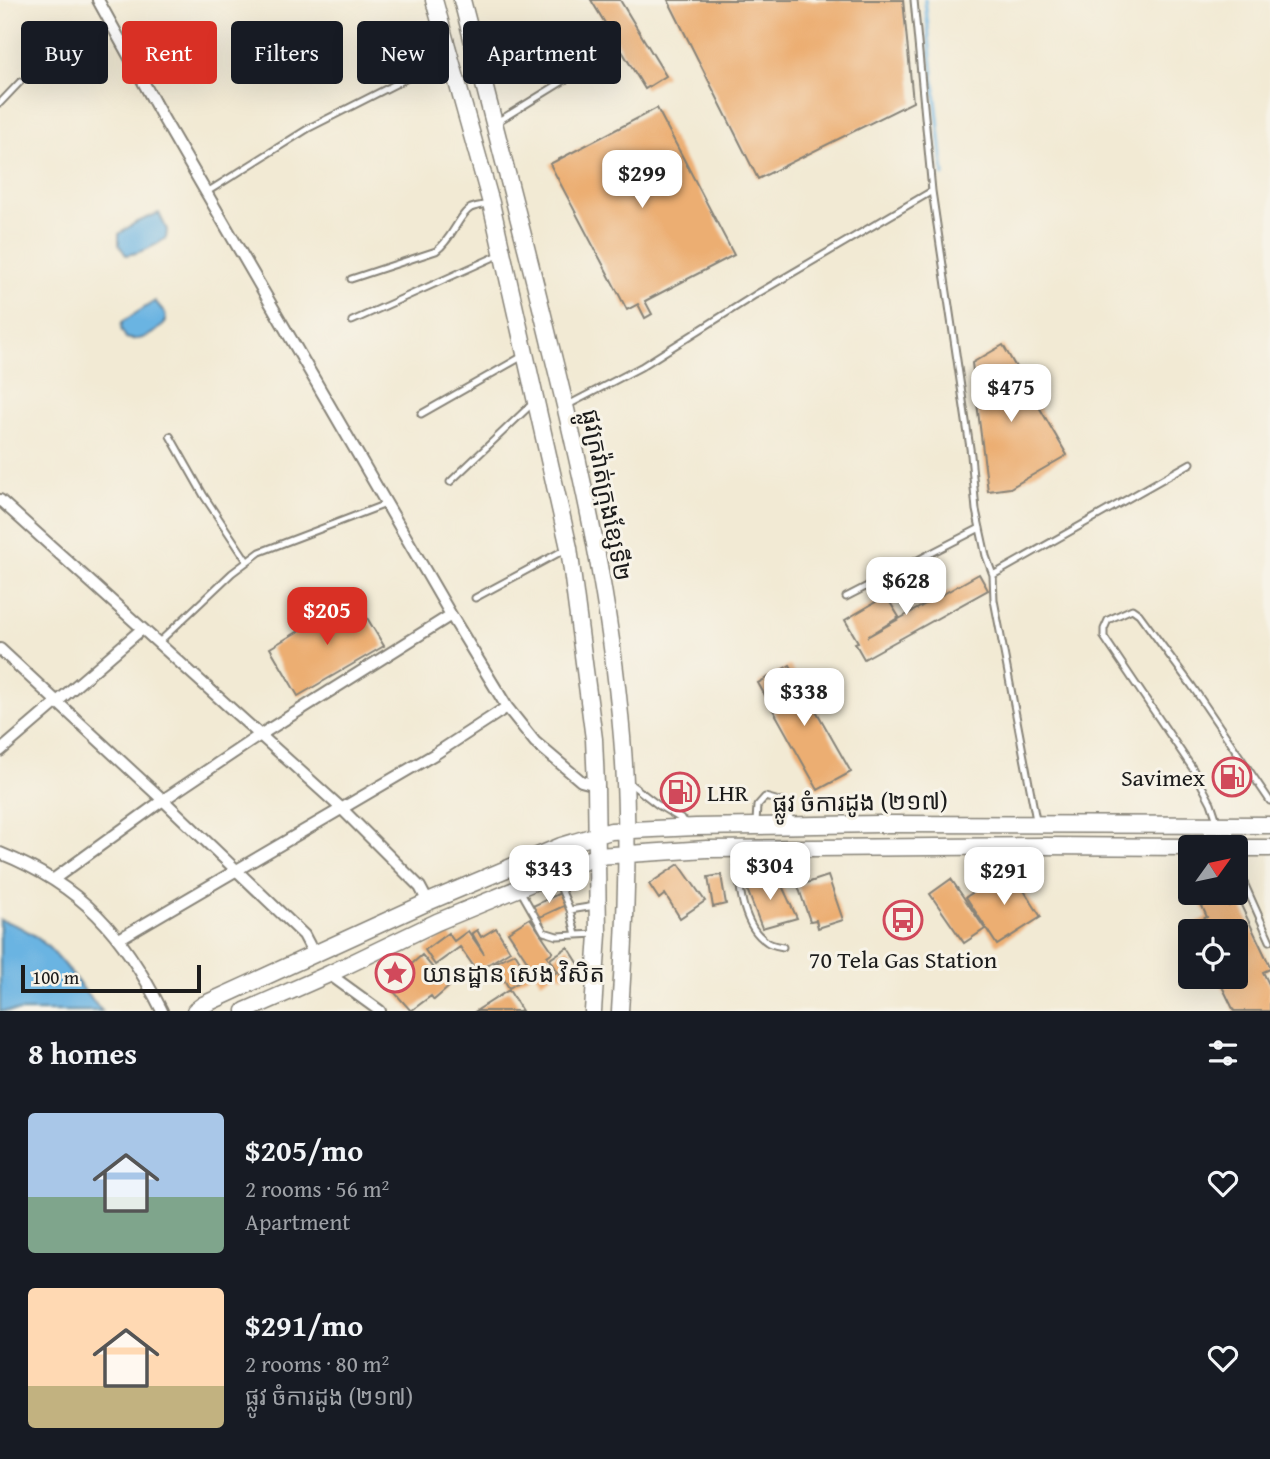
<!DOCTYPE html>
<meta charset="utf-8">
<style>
body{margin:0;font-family:"Gentium Book Plus","Noto Sans Khmer",serif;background:#242831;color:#f1f3f6;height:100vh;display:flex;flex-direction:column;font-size:26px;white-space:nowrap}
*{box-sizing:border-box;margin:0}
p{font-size:23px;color:#9ea1a6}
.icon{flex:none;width:38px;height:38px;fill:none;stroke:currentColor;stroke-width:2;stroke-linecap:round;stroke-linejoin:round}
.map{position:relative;height:1011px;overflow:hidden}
.side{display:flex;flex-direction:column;background:#171b24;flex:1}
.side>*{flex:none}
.guide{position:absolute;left:21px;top:21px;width:700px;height:63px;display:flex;gap:14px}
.needle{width:46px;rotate:57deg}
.buttons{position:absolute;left:1178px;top:835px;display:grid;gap:14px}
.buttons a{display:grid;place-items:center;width:70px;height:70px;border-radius:7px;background:#171b24;box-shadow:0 7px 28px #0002;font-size:35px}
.scale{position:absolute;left:21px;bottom:18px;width:180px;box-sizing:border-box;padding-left:7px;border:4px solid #1c1c1c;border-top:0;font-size:19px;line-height:24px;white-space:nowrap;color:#1c1c1c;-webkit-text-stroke:5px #f7f3e8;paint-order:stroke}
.price{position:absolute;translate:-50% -60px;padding:0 16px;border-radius:14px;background:#fff;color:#222;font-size:23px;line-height:46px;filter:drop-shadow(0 2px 4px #0008)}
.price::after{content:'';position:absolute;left:50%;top:42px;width:21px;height:16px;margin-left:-10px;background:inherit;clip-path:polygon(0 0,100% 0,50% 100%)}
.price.selected{background:#d93025;color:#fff}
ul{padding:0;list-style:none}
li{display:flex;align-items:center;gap:21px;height:175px;padding:0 28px}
li span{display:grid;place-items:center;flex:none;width:196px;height:140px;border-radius:7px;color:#555}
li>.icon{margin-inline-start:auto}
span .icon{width:84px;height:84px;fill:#fffc;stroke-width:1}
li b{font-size:30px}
h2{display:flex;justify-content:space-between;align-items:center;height:84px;padding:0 28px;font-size:30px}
.pill{padding:0 24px;border-radius:7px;background:#171b24;box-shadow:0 7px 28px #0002;font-size:24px;line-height:63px}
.pill.selected{background:#d93025;color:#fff}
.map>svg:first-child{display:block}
</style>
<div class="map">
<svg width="1270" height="1011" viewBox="0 0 1270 1011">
<rect width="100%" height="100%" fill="#f7f3e8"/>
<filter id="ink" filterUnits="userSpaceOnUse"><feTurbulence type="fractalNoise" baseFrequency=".0143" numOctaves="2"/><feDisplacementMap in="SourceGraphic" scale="14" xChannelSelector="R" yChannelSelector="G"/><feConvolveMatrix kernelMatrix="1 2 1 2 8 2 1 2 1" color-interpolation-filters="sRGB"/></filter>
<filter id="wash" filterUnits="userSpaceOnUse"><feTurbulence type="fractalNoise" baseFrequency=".00686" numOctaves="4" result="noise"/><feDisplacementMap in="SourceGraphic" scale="28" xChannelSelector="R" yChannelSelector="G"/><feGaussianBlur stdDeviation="1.57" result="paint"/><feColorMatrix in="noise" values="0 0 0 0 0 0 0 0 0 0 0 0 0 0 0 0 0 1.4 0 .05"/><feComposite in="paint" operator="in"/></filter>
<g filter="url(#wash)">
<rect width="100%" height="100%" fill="#f2ead4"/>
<path fill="#6ab4e2" stroke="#43687f" stroke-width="2" d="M159 213 167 230 166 238C154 247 141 253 126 255L119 245V234L135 223Z
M155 301 165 313 166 321C157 333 140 343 126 338L121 329 122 322Z
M0 920C50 931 69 977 102 1011H0Z"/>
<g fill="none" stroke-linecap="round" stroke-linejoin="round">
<path stroke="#6ab4e2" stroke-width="3.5" d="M925 0 944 175"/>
</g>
<g id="blocks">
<path fill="#ecae72" d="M591 0H620L666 76 645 89Z
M668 0H903L913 102 758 179Z
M657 108 734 255 645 301 652 314 645 318 638 304 627 310 550 164Z
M1003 345 1067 455 1010 488 988 491 972 363Z
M979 574 988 590 864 659 855 643 858 642 845 620 886 596 899 617 867 637Z
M355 598 384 646 298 696 270 648Z
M790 665 851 772 818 790 758 683Z
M679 864 705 901 680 918 665 894 659 899 649 884Z
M1010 869 1041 917 997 945 966 897Z
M721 875 726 904 713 907 708 877Z
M777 875 797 918 762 928 745 884Z
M828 876 843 920 818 928 816 920 810 921 798 886Z
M951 879 985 929 964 943 930 894Z
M560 893 566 905 538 918 533 906Z
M1223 893 1229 906 1239 901 1270 966V969L1263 972 1270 986V1011H1234L1217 976H1236V931H1196L1193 924 1207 917 1201 904Z
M530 918 553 952 547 956 557 972 541 982 508 932Z
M496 928 510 951 477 971 460 947 435 965 425 950 448 933 454 941 468 931 484 954 472 933 477 930 481 937Z
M568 947 580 966 561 977 550 959Z
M515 953 524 968 529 965 533 973 509 988 494 963Z
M422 955 449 987 434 1000 431 996 411 1011 388 985Z
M509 990 522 1011H476Z"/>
</g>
</g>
<g filter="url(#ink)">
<use href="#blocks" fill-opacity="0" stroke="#878378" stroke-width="2"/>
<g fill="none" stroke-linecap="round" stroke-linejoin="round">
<defs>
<path id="service" d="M914 0 932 191 971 455 976 510 986 556 993 575 994 600 1036 820
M0 103 20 82
M497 122 604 56
M207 192 309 128 447 58
M351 279 436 251C452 240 459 214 471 208 476 206 483 205 488 204
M352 321 501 254
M568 405 641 367 755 295 932 191
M421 414 523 356
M170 436 204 496 247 561
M450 482 534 402
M993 575 1191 463
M846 597 980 528
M475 598 566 549
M158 643 232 573 260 552 386 504
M628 782 658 805 686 822
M1217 821 1211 803 1193 769 1104 637V629L1108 620 1132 609 1139 614 1192 686 1270 801
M756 822 757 806 765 797 783 802 792 822
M1238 849 1241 876 1270 941
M736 852C739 880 740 925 767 942 771 945 778 946 783 947
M555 875 570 910 576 935
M520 890 544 932 557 936 596 934
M570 910 595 906"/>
<path id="minor" d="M98 0 163 118 451 615 507 707 535 742 581 781 596 785
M0 500 341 808 420 887 428 902
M0 649 163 800 304 935 314 954
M0 751 142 629
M0 853C82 886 123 933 162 1011
M54 879 163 800 260 735 451 615
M119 939 435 754 507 707
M329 974 380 1011"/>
<path id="primary" d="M434 0 491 203 569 548 594 739 596 785 598 934 593 1011
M462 0C492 116 523 232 551 348 583 476 611 605 622 737 630 828 626 920 620 1011
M1236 848H1270
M195 1011 203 1005 428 902 561 846 611 831 696 827 880 824 1270 825
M245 1011 329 974 437 922 597 856 707 849 1043 846 1190 847"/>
</defs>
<use href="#service" stroke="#878378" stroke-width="9"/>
<use href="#minor" stroke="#878378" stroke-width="14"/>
<use href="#primary" stroke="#878378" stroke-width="19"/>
<use href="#service" stroke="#fff" stroke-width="5"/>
<use href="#minor" stroke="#fff" stroke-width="10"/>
<use href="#primary" stroke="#fff" stroke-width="16"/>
</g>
</g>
<defs>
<symbol id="fuel-ring" viewBox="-11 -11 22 22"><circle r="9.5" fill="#f7f3e8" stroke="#d1495b" stroke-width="1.5"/><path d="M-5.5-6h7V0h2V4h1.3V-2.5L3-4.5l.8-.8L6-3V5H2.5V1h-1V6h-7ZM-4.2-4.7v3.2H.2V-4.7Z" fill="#d1495b"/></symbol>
<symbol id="bus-ring" viewBox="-11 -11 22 22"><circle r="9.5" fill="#f7f3e8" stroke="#d1495b" stroke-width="1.5"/><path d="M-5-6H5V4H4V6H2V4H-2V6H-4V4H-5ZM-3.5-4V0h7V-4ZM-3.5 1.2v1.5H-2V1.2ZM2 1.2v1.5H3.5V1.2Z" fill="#d1495b"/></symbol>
<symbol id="sight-ring" viewBox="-11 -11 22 22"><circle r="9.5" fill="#f7f3e8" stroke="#d1495b" stroke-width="1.5"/><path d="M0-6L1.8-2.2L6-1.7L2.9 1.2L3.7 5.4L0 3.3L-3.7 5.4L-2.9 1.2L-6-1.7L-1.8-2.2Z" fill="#d1495b"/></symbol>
</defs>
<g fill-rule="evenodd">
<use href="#fuel-ring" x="1210" y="755" width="44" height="44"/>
<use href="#fuel-ring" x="658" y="770" width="44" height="44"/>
<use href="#bus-ring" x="881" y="898" width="44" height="44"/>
<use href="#sight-ring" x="373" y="951" width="44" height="44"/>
</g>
<g text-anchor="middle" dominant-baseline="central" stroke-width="6" stroke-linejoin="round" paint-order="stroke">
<g font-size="24" fill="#1c1c1c" stroke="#f7f3e8">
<text transform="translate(607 495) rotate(79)">ផ្លូវក្រវ៉ាត់ក្រុងខ្សែទី២</text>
<text transform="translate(860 802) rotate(-1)">ផ្លូវ ចំការដូង (២១៧)</text>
</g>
<g font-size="24" fill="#1c1c1c" stroke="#f7f3e8" text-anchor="start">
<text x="1205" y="777" text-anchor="end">Savimex</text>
<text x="707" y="792">LHR</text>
<text x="903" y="959" text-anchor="middle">70 Tela Gas Station</text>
<text x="422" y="973">យានដ្ឋាន សេង វិសិត</text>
</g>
</g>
</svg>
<div class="buttons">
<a><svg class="needle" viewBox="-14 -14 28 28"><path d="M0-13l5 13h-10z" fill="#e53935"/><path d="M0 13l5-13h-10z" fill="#9ea1a6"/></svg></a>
<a><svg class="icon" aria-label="locate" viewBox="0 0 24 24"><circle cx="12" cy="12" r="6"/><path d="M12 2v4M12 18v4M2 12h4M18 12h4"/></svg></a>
</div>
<div class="scale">100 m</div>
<b class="price" style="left:642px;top:210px">$299</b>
<b class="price" style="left:1011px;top:424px">$475</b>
<b class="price" style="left:906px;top:617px">$628</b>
<b class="price selected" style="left:327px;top:647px">$205</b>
<b class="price" style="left:804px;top:728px">$338</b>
<b class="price" style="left:770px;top:902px">$304</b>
<b class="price" style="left:549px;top:905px">$343</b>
<b class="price" style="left:1004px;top:907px">$291</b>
<div class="guide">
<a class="pill">Buy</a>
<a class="pill selected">Rent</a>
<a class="pill">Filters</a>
<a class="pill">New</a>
<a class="pill">Apartment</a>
</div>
</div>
<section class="side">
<h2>8 homes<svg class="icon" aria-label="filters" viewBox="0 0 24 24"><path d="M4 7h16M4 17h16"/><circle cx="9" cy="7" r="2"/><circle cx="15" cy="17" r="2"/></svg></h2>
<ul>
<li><span style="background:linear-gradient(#a9c7e8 60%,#7fa58c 0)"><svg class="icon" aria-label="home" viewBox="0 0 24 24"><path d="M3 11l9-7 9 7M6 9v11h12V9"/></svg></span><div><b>$205/mo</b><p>2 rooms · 56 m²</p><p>Apartment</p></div><svg class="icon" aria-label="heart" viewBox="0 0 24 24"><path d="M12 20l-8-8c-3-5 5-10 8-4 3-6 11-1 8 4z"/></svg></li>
<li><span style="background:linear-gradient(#ffd9b3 70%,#c2b280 0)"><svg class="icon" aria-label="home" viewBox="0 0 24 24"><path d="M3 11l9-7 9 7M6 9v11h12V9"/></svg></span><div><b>$291/mo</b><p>2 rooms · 80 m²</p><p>ផ្លូវ ចំការដូង (២១៧)</p></div><svg class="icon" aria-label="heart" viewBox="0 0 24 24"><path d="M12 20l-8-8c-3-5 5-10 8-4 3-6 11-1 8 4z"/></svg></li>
</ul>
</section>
